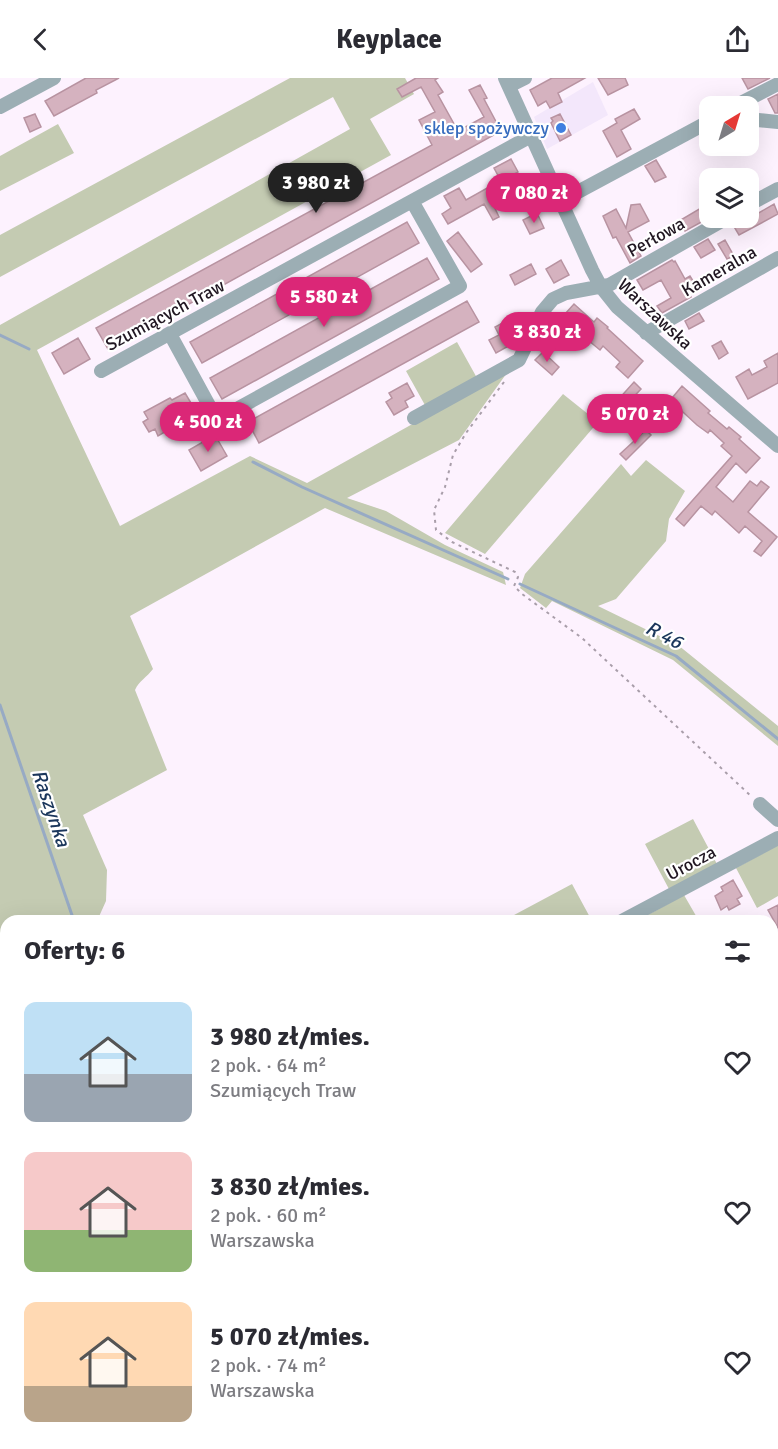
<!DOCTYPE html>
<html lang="pl">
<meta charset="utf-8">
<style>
body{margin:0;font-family:Signika,sans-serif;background:#f7f7f7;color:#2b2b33;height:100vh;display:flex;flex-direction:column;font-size:22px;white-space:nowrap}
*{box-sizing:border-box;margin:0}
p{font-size:20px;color:#7c7c81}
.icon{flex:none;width:33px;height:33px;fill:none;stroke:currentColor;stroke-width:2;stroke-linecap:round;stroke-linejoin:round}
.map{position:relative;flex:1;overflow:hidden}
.sheet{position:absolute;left:0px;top:837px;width:778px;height:534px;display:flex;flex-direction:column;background:#fff;border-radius:18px 18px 0 0;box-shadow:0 6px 24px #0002}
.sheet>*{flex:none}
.needle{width:39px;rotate:38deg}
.controls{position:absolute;left:699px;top:18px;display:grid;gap:12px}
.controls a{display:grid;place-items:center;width:60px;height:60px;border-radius:12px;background:#fff;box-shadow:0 6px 24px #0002;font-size:30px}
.price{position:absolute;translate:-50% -51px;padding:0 14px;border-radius:21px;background:#db2777;color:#fff;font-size:20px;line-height:39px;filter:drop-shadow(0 2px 3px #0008)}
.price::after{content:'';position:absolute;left:50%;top:36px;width:18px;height:14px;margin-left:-9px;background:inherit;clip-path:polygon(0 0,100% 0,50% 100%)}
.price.selected{background:#222;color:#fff}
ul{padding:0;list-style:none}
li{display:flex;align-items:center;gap:18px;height:150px;padding:0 24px}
li span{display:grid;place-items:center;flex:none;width:168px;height:120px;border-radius:12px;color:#555}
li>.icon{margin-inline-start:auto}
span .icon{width:72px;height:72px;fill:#fffc;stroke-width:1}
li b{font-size:26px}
h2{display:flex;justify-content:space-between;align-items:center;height:72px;padding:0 24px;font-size:26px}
header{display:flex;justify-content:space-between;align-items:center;height:78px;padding:0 24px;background:#fff;font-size:27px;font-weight:700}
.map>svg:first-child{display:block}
</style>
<header><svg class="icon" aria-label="back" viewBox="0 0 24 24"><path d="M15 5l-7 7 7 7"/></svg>Keyplace<svg class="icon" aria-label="share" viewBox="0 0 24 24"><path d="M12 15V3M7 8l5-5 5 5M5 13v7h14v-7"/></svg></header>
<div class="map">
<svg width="778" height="1371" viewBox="0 0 778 1371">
<rect width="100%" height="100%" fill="#fdf2fe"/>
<path fill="#f3e7fb" d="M593 4 608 37 547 71 534 39Z"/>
<path fill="#c4cbb2" d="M290 0H405L414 16 370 41 391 77 37 272 120 448 250 378 307 405 509 292 459 362 347 420 386 433 445 467 503 494 506 507 325 430 130 538 153 591C147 599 139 603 135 612L167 692 83 737 107 792 106 823 97 843H6V1244H0V247L350 51 333 19 0 199V157Z
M58 46 74 75 0 113V78Z
M457 264 477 300 426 329 406 293Z
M563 316 598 344 485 476 445 455Z
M646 382 685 413 669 441 666 463 616 521 598 528 678 567 778 648V668L673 582 552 523 546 530 520 510 525 496 621 386 631 398Z
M693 741 718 788 670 813 645 766Z
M778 767V818L757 830 736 790Z
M572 806 592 843H503Z
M684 817 699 843H637Z
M778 872V946L773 949V875Z
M14 1365H370L374 1371H16Z"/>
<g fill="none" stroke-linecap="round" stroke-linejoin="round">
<path stroke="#97aac4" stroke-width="3" d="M0 257 29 271
M253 384 302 409 508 501
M520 506 676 578 778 661
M0 627 74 843
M264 1365 268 1371"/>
</g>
<path fill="#d5b2bf" stroke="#b893a1" stroke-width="1.5" d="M86 0H119L96 12 97 15 54 38 45 23Z
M416 0H438L435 2 443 14 438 17 458 53 484 39 469 12 480 7 487 20 484 21 501 53 108 271 96 250 432 67 419 42 435 34 421 9 402 19 397 11Z
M552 0H585L558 15 562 24 550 30 546 23 538 28 530 12Z
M598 0H625L628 7 608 17Z
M742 0H770L748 11Z
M778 16V35H775L768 21Z
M634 31 640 41 621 52 631 71 617 79 603 53 617 45 615 41Z
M35 36 41 49 30 54 24 40Z
M560 36 571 57 560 63 551 45 553 43 551 40Z
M511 81 518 94 501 103 494 90Z
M656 82 666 99 655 104 645 88Z
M489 109 495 120 491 122 499 139 493 142 484 126 448 146 442 136 451 130 444 118 459 110 466 122Z
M640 126 649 143 628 154 641 178 630 185 616 159 613 160 603 138 616 131 626 150 631 127Z
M774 126 778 136 739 157 733 147 735 143 741 140H750Z
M701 130 707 141 685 153 679 143Z
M537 135 544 150 530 156 523 142Z
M407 144 419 165 202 285 190 264Z
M458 154 482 186 471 194 447 163Z
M708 161 715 172 701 180 694 169Z
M725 162 734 178 727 181 718 166Z
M427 180 439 201 222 321 210 300Z
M561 182 569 197 554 205 546 191Z
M672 182 674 184 675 183 685 201 690 198 695 206 690 209 692 213 689 216 691 219 662 235 657 228 671 220 661 202 643 212 637 202Z
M531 186 536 196 515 207 510 197Z
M467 223 479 244 259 365 248 344Z
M574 226 594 244 597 240 608 249 607 250 643 283 628 300 616 289 620 284 603 268 600 272 583 258 586 254 565 236Z
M699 235 704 243 689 251 685 243Z
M508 242 512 250 507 253 514 265 496 275 489 262 499 257 495 249Z
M553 250 559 256 547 270 540 264Z
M78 260 90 281 64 296 52 275Z
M721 263 728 275 719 281 712 268Z
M543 274 559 289 552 297 535 282Z
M778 275V305L748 321 736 299 749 291 752 297 767 289 764 283Z
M634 304 641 311 624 329 617 323Z
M407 305 414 318 405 323 408 329 394 337 386 324 392 320 389 315Z
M682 308 710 333 708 335 727 351 729 349 741 359 739 361 760 380 746 395 736 385 716 409 733 424 750 403 757 408 761 403 769 409 748 434 777 459 761 478 754 473 762 463 745 448 739 455 715 433 712 437 701 428 684 448 676 441 732 378 721 368 724 365 710 352 708 355 697 347 672 324 674 322 672 320Z
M185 315 191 325 186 328 190 335 173 345 175 348 158 358 155 351 149 354 143 344 148 341 144 334 170 320 172 322Z
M646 352 651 357 626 382 620 376Z
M215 357 227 378 201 393 189 372Z
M733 802 742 818 737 821 740 826 729 832 727 828 721 832 715 818 723 813 721 809Z
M778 827V850L768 832Z"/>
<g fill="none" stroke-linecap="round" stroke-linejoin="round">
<path stroke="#a99eaa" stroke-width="2" stroke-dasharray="3 4.5" stroke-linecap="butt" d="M504 304 466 355 453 377 445 409 434 432 436 452 452 464 515 494 518 499 514 508 522 516 582 560 752 719
M772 870 778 867
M376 1365 378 1371"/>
<path stroke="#9caeb4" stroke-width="14" d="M505 0 592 192 601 209 617 229 778 368
M509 8 525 0
M735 28 778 6
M0 29 54 0
M748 41 778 44
M561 123 710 43
M748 127 778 111
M646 255 778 180
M170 256 217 342 460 208 412 123
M101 293 531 58
M414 340 519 282 542 234 553 221 566 215 609 207 727 140
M760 726 778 742
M622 843 778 760
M0 1313 6 1344
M10 1365 11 1371"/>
</g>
<circle fill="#3f7fe0" stroke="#fff" stroke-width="2" cx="561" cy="50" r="6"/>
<g text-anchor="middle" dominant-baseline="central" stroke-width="4.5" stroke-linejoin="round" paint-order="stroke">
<g font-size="18" fill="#366cbe" stroke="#fff" text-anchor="end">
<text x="549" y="50">sklep spożywczy</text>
</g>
<g font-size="18" fill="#201621" stroke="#fff">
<text transform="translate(656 159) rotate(-29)">Perłowa</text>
<text transform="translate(719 193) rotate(-30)">Kameralna</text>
<text transform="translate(655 236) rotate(43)">Warszawska</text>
<text transform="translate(165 237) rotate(-28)">Szumiących Traw</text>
<text transform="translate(691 785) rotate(-28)">Urocza</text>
</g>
<g font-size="20" font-style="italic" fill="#1a365b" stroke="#fff">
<text transform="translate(664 557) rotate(27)">R 46</text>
<text transform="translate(51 730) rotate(71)">Raszynka</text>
</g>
</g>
</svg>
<div class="controls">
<a><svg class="needle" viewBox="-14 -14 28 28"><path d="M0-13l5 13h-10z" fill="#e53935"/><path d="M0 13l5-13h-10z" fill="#7c7c81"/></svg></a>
<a><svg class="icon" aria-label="layers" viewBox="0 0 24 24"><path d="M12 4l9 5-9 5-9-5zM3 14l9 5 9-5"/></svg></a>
</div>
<b class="price selected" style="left:316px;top:136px">3 980 zł</b>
<b class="price" style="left:534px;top:146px">7 080 zł</b>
<b class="price" style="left:324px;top:250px">5 580 zł</b>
<b class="price" style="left:547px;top:285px">3 830 zł</b>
<b class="price" style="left:635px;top:367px">5 070 zł</b>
<b class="price" style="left:208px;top:375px">4 500 zł</b>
<section class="sheet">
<h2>Oferty: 6<svg class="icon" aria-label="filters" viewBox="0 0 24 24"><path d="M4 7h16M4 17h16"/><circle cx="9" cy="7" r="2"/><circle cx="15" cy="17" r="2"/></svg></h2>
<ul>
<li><span style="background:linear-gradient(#bfe0f5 60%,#9aa5b1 0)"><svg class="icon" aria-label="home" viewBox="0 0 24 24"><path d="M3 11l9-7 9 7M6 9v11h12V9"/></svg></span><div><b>3 980 zł/mies.</b><p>2 pok. · 64 m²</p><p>Szumiących Traw</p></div><svg class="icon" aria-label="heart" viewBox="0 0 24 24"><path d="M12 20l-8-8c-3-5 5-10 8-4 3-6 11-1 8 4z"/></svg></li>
<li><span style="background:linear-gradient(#f6c9c9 65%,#8fb573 0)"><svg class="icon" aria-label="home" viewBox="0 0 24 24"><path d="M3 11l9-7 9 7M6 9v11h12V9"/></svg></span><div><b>3 830 zł/mies.</b><p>2 pok. · 60 m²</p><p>Warszawska</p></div><svg class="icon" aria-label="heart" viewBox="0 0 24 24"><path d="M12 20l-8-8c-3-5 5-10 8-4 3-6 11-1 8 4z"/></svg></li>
<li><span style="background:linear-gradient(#ffd9b3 70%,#b9a48a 0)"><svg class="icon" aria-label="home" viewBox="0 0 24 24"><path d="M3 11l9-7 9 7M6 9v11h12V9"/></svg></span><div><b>5 070 zł/mies.</b><p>2 pok. · 74 m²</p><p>Warszawska</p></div><svg class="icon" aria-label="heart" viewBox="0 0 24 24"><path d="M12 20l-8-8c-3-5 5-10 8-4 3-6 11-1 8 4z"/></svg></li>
</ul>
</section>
</div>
